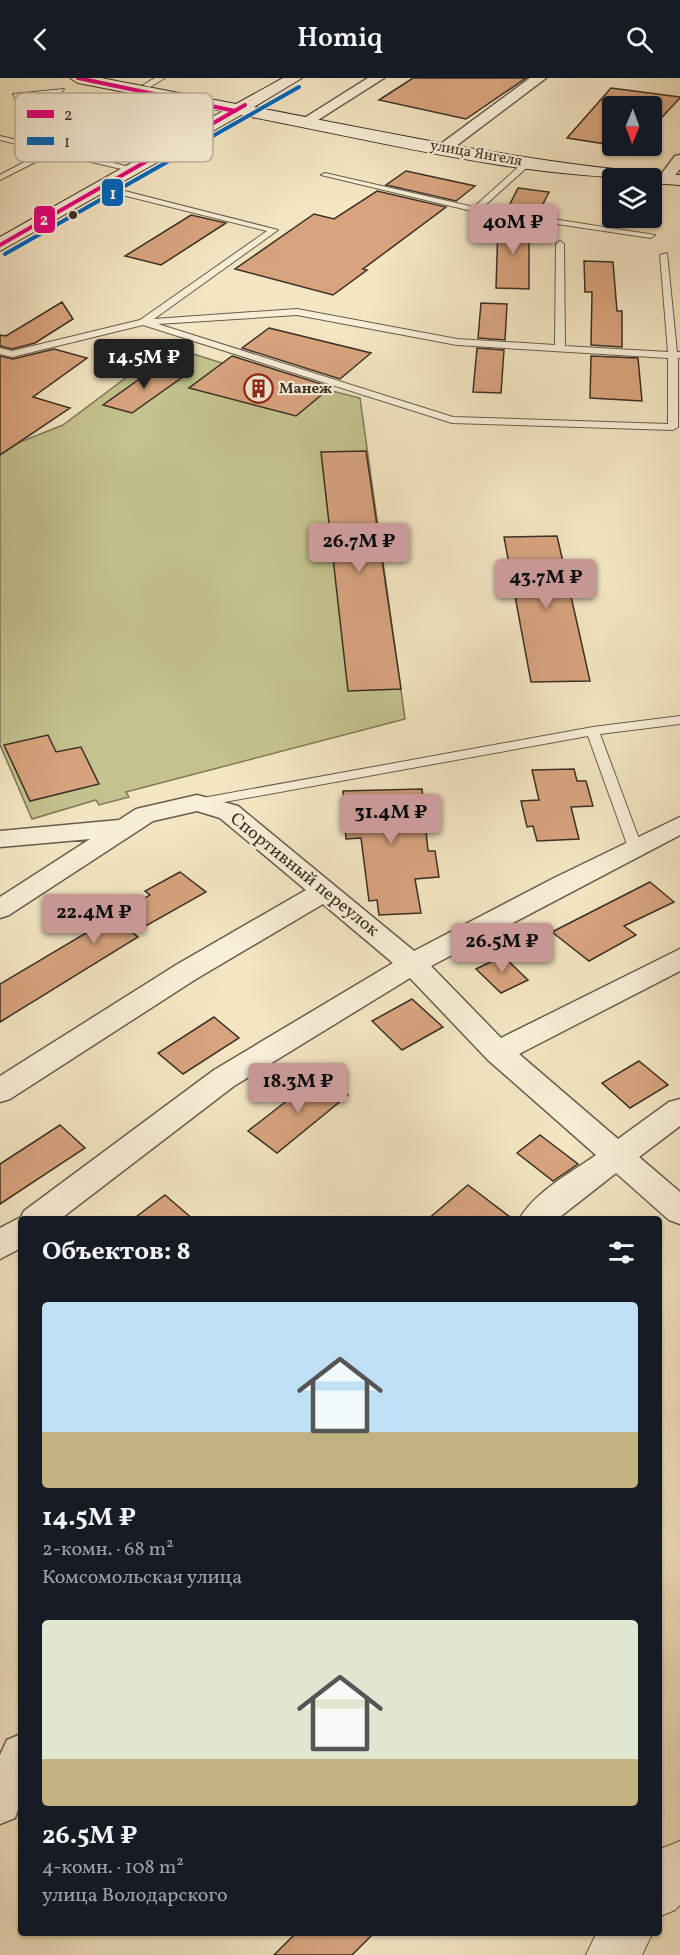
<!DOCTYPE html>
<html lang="ru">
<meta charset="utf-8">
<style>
body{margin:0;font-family:Vollkorn,serif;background:#242831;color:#f1f3f6;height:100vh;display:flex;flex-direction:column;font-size:22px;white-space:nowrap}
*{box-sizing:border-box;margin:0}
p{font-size:20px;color:#9ea1a6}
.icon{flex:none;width:33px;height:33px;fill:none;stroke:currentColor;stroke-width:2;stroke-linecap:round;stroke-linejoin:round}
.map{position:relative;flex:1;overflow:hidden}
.drawer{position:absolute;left:18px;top:1138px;width:644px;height:720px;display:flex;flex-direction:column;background:#171b24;border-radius:6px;box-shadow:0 2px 4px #0004}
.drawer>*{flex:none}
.needle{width:39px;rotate:181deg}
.controls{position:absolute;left:602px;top:18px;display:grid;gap:12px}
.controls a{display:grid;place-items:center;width:60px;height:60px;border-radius:6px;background:#171b24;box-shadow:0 2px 4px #0004;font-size:30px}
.price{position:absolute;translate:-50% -51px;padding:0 14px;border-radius:6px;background:#c59692;color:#111;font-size:20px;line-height:39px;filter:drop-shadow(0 2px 3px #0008)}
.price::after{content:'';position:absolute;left:50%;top:36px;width:18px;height:14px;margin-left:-9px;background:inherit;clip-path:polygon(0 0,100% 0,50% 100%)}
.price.current{background:#222;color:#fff}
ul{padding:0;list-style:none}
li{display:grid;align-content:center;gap:12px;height:318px;padding:0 24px}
li span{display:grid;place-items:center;height:186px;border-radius:6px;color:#555}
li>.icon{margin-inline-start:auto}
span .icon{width:108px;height:108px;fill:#fffc;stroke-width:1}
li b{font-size:26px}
h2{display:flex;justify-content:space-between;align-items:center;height:72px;padding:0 24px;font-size:26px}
header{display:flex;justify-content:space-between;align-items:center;height:78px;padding:0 24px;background:#171b24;font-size:27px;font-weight:600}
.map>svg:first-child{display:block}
</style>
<header><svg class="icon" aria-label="back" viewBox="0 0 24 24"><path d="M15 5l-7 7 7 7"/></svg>Homiq<svg class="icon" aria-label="search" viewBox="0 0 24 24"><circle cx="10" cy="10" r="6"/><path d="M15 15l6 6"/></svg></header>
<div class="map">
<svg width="680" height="1877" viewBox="0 0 680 1877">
<rect width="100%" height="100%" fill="#f4e6c3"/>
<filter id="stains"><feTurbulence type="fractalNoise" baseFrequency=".00333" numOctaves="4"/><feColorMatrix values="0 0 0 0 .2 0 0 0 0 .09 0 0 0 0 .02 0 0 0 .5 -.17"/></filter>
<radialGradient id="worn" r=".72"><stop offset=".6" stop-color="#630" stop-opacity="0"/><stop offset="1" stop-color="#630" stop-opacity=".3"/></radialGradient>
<path fill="#c4c38e" stroke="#7f795a" stroke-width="1.5" d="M168 268 222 285 360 320 405 641 126 714 129 719 99 727 96 722 32 741 0 667V372L63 347Z"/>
<path fill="#d8a47e" stroke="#3a2f26" stroke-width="1.5" d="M413 0H526L466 41 379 22Z
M611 10 680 19V20L651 51V28H612V67L567 60Z
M406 93 475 108 456 123 386 107Z
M518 110 549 114 538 136 507 132Z
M377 113 446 129 363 191 367 192 333 217 235 191 314 136 334 141Z
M191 137 226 145 161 187 125 178Z
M502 140 533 145 529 153V211L496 210 498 147Z
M584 183 613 184 617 233H622V269L591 267 592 214H585Z
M62 224 73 241 35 265 12 271 0 268V257L6 258Z
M481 225 507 226 505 262 478 260Z
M269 250 371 275 340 301 242 270Z
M477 270 504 272 501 315 473 314Z
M54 271 87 280 33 319 70 330 0 377V278L13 281Z
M232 278 331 309 296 338 189 310Z
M591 278 638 280 642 323 590 320Z
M155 290 184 298 132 335 103 327Z
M366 373 401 611 348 613 321 374Z
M557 458 575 536 590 603 531 604 504 459Z
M48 657 56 674 81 669 99 706 30 723 4 667Z
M574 691 577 703H586L593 728 571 729 579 761 537 763 533 748 527 749 521 723 539 722 532 692Z
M422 711 428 773H435L439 799 415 801 421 835 379 837 377 822 369 823 361 760 346 761 343 713Z
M180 794 206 814 133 855 138 859 0 944V906L150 817 145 813Z
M650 804 674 824 624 848 636 857 589 883 552 854Z
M503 878 528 902 501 915 476 891Z
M412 921 443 949 402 972 372 943Z
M214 939 239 960 183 996 158 975Z
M639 983 668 1007 630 1030 602 1005Z
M320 997 348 1017 277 1075 248 1053Z
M60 1047 85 1070 0 1126V1086Z
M540 1057 578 1086 553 1103 517 1075Z
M468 1107 514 1142H427Z
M165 1117 194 1142H132Z
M295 1856H373L352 1877H274Z"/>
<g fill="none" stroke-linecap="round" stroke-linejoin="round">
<defs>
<path id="service" d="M155 0H165L150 9 143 7Z
M64 11 61 15 21 20 56 71 134 90V94L53 75 0 102V97L45 73 0 62V58L47 69 13 16Z
M525 83 532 85 482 130 655 157 651 160 476 134 321 97 325 95 474 129Z
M101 107 278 152 154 241 297 231 457 261 555 267 556 166 560 163 564 166 565 268 668 274 660 177 667 175 677 274H680V280H678V349L673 352 452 345 143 247 12 279 0 276V270L12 273 140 242 267 153 98 111 97 109ZM297 237 457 267 668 280V346L453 339 158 246Z
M680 638V646L600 656 642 769 635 773 628 769 588 658 197 729 190 725 197 721 593 649Z"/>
<path id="minor" d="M368 0H384L310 47 305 48 298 44Z
M530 0H546L448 74H438L436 71 438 68Z
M680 77V91L670 104H660L657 101 660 98 675 78Z
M197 717 238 728 414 873 554 800 680 739V757L431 888 501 960 680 871V893L519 976 618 1061 669 1024 680 1021V1048L639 1079 680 1114V1146L669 1142 616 1095 556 1142H519C534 1114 571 1095 596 1077L488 982 410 900 234 1008 59 1142H21V1170L0 1181V1150L21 1139 24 1133 214 992 393 885 323 826 196 901 10 1021 0 1024V998L176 887 306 812 220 740 197 733 153 743 9 837 0 840V819L90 761 0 769V753L119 742 136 731Z
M21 1656V1724L15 1740 0 1746V1677L7 1662Z"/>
<path id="tertiary" d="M680 1763V1827L675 1832 658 1839V1775L663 1770Z
M596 1856H652L642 1877H586Z"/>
<path id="secondary" d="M70 0H101L236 26 283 0H302L254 29C395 56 536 87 680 97V107L651 105V100C517 100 375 62 241 37L0 173V159L223 33 78 5Z"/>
</defs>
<use href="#service" stroke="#685d4d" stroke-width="2"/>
<use href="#minor" stroke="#685d4d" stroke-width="3"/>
<use href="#tertiary" stroke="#685d4d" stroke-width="2"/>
<use href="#secondary" stroke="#3a2f26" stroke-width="2"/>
<use href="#service" fill="#f8efd8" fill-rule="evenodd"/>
<use href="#minor" fill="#f8efd8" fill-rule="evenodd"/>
<use href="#tertiary" fill="#f8efd8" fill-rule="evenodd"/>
<use href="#secondary" fill="#f8efd8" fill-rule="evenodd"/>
<defs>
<path id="bus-1" d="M78 0 235 33
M0 167 245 27"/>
<path id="bus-2" d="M5 176 299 9"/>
</defs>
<use href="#bus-1" stroke="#f8efd8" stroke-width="6"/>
<use href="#bus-2" stroke="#f8efd8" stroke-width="6"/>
<use href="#bus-1" stroke="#e5007d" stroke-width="4"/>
<use href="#bus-2" stroke="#0065bd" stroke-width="4"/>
</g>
<defs>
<symbol id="building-ring" viewBox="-11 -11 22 22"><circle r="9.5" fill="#f8efd8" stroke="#8f2418" stroke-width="1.5"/><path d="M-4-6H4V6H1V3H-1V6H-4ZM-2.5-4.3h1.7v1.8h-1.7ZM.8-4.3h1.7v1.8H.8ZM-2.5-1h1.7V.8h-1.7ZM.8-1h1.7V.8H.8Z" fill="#8f2418"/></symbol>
</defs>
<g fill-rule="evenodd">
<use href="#building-ring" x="242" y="294" width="33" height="33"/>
</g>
<circle fill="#3a2f26" stroke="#f8efd8" stroke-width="2" cx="73" cy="137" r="5"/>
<g text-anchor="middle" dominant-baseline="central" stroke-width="4.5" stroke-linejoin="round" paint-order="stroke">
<g font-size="15" fill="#3a2f26" stroke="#f8efd8">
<text transform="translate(476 76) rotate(10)">улица Янгеля</text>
</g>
<g font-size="15" font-weight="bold" fill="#3a2f26" stroke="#f8efd8" text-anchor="start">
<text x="279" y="311">Манеж</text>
</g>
<g font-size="18" fill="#3a2f26" stroke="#f8efd8">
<text transform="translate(304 797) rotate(39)">Спортивный переулок</text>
</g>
</g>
<rect x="15" y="15" width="198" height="69" rx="9" fill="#f8efd8" stroke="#bfb5a3" stroke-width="1.5"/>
<rect x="27" y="32" width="27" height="8" fill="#e5007d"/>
<rect x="27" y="59" width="27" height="8" fill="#0065bd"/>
<g font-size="16" fill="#3a2f26">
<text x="64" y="42">2</text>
<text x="64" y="69">1</text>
</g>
<g stroke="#f8efd8" stroke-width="2">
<rect x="101" y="100" width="23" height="29" rx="6" fill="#0065bd"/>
<rect x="33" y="127" width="23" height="29" rx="6" fill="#e5007d"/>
</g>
<g font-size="16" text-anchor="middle" font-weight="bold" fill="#fff">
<text x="113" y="121">1</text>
<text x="44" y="147">2</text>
</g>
<rect width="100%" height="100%" filter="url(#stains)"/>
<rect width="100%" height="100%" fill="url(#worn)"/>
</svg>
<div class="controls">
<a><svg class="needle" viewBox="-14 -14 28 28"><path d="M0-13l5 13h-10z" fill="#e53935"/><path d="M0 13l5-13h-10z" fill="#9ea1a6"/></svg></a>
<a><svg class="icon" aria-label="layers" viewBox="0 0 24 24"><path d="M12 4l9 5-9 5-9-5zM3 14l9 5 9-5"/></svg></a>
</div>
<b class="price" style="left:513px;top:177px">40M ₽</b>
<b class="price current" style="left:144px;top:312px">14.5M ₽</b>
<b class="price" style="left:359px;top:496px">26.7M ₽</b>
<b class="price" style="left:546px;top:532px">43.7M ₽</b>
<b class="price" style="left:391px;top:767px">31.4M ₽</b>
<b class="price" style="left:94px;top:867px">22.4M ₽</b>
<b class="price" style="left:502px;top:896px">26.5M ₽</b>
<b class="price" style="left:298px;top:1036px">18.3M ₽</b>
<section class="drawer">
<h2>Объектов: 8<svg class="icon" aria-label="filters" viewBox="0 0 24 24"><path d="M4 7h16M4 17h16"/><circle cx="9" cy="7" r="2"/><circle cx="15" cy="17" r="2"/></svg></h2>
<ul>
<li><span style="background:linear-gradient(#bfe0f5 70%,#c2b280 0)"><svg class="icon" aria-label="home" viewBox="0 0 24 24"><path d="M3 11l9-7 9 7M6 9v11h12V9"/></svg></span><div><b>14.5M ₽</b><p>2-комн. · 68 m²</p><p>Комсомольская улица</p></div></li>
<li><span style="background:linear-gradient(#dfe7d0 75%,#c2b280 0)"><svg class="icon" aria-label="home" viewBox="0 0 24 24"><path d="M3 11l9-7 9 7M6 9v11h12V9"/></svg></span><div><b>26.5M ₽</b><p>4-комн. · 108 m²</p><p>улица Володарского</p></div></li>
</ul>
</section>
</div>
